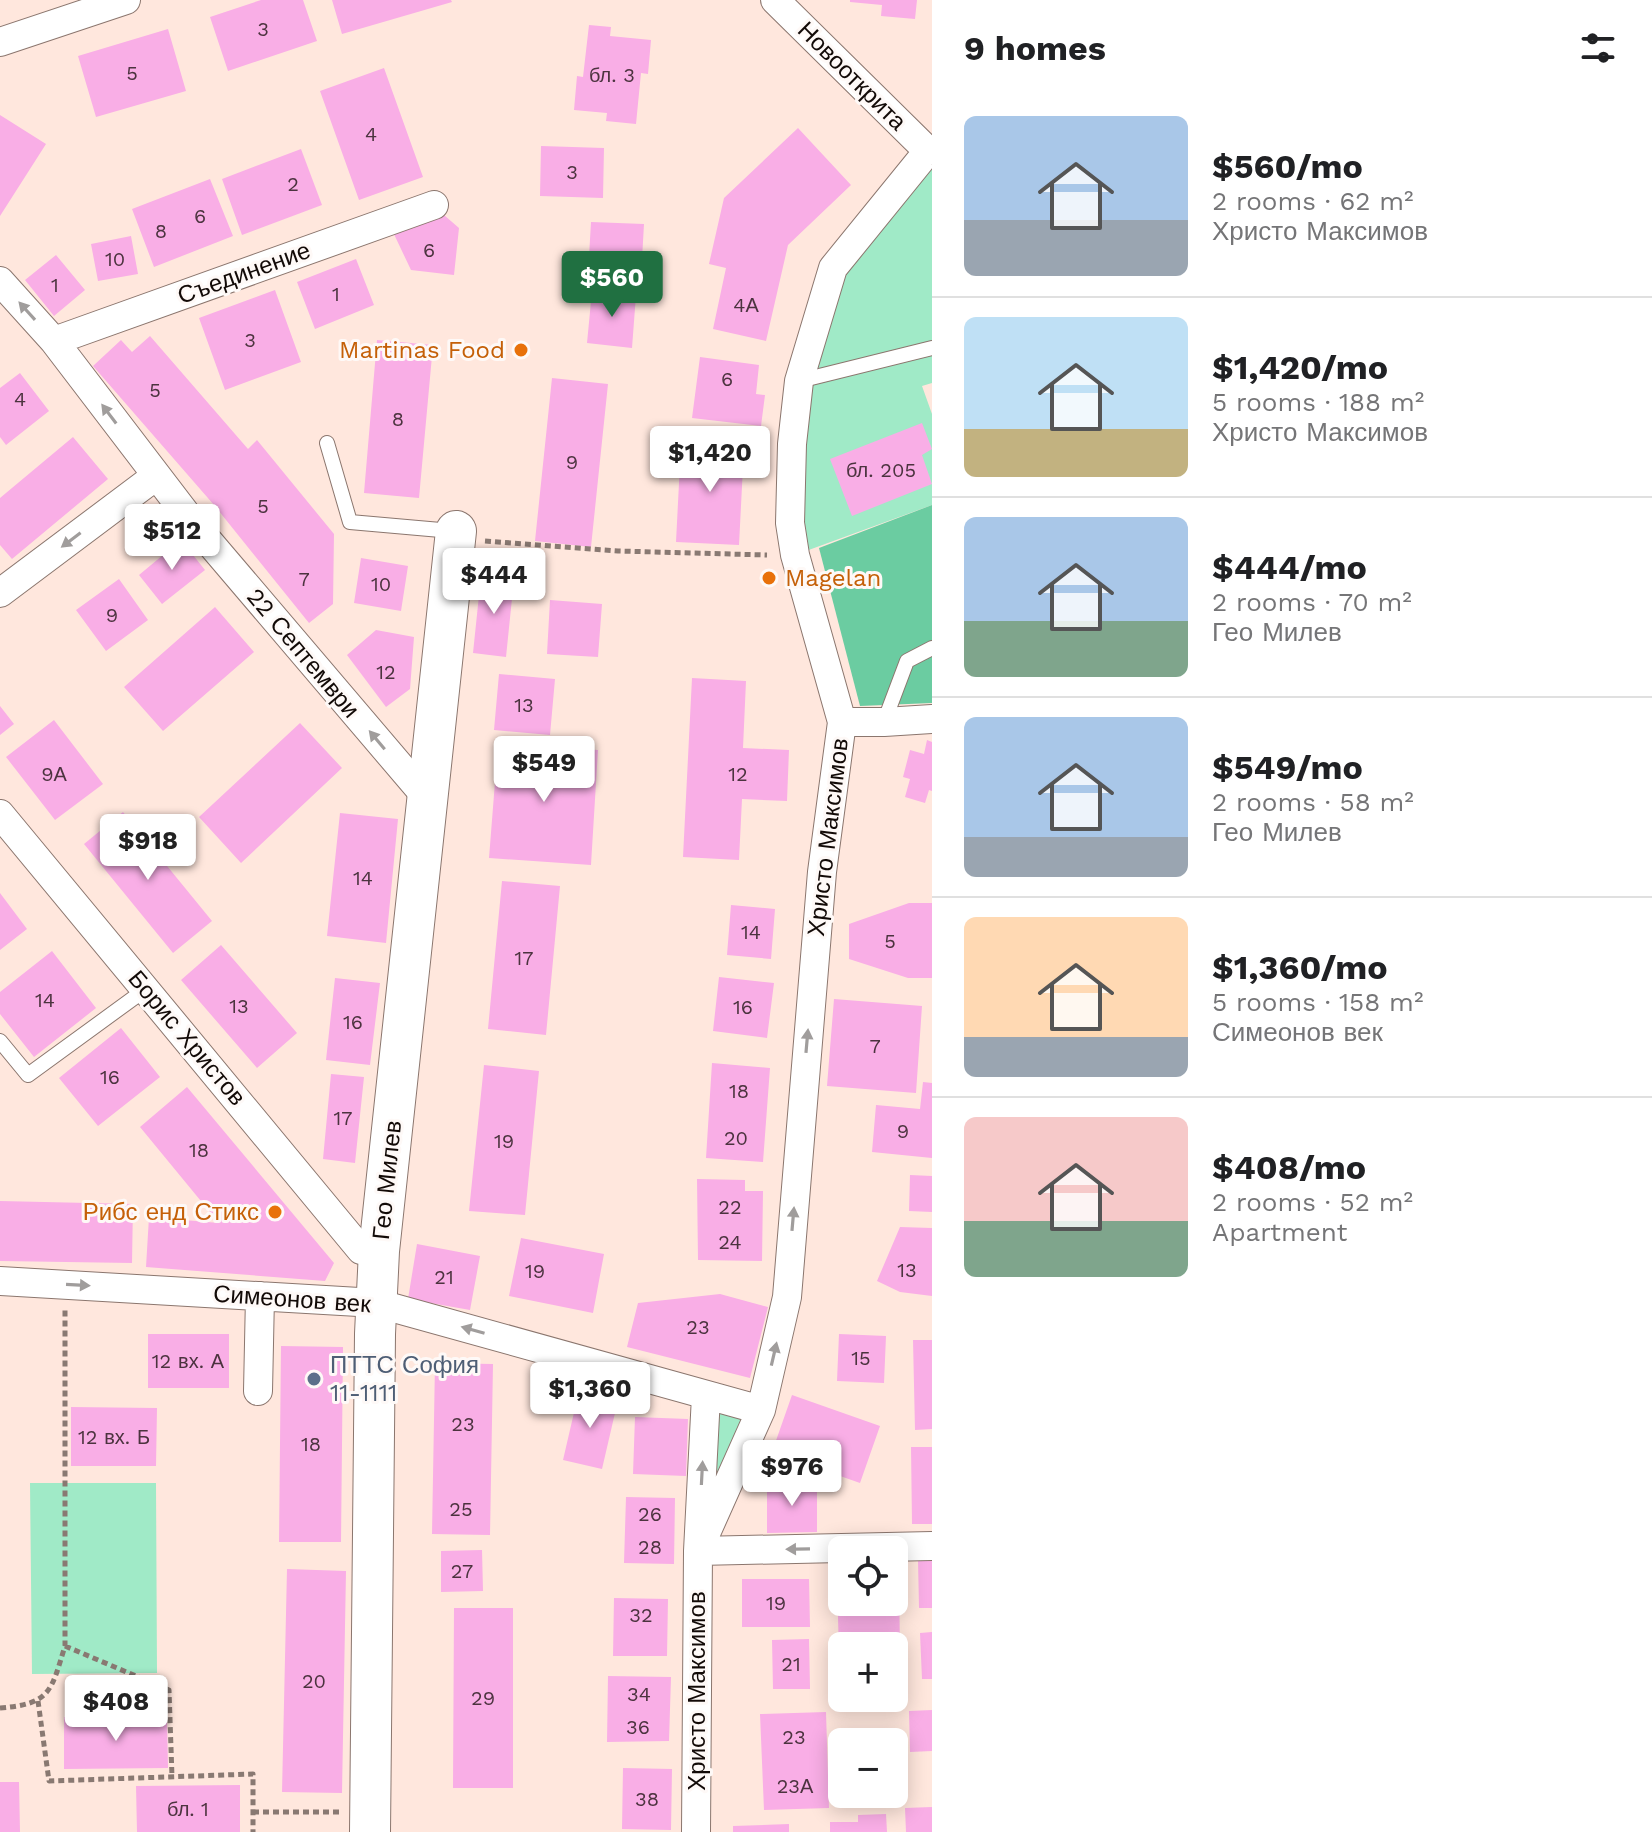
<!DOCTYPE html>
<meta charset="utf-8">
<style>
body{margin:0;font-family:"Work Sans",sans-serif;background:#f6f6f6;color:#202124;height:100vh;display:flex;flex-direction:column;font-size:30px;white-space:nowrap}
*{box-sizing:border-box;margin:0}
p{font-size:26px;color:#757577}
.icon{flex:none;width:44px;height:44px;fill:none;stroke:currentColor;stroke-width:2;stroke-linecap:round;stroke-linejoin:round}
.map{position:relative;flex:1;overflow:hidden}
.sheet{display:flex;flex-direction:column;background:#fff;width:720px}
.sheet>*{flex:none}
.fabs{position:absolute;left:828px;top:1536px;display:grid;gap:16px}
.fabs a{display:grid;place-items:center;width:80px;height:80px;border-radius:12px;background:#fff;box-shadow:0 4px 20px #0003;font-size:40px}
.price{position:absolute;translate:-50% -68px;padding:0 18px;border-radius:8px;background:#fff;color:#222;font-size:26px;line-height:52px;filter:drop-shadow(0 2px 4px #0008)}
.price::after{content:'';position:absolute;left:50%;top:48px;width:24px;height:18px;margin-left:-12px;background:inherit;clip-path:polygon(0 0,100% 0,50% 100%)}
.price.current{background:#207041;color:#fff}
ul{padding:0;list-style:none}
li{display:flex;align-items:center;gap:24px;height:200px;padding:0 32px}
li+li{border-top:2px solid #e0e0e0}
li span{display:grid;place-items:center;flex:none;width:224px;height:160px;border-radius:12px;color:#555}
li>.icon{margin-inline-start:auto}
span .icon{width:96px;height:96px;fill:#fffc;stroke-width:1}
li b{font-size:34px}
h2{display:flex;justify-content:space-between;align-items:center;height:96px;padding:0 32px;font-size:34px}
main{display:flex;flex:1;min-height:0}
.map>svg:first-child{display:block}
</style>
<main>
<div class="map">
<svg width="932" height="1832" viewBox="0 0 932 1832">
<rect width="100%" height="100%" fill="#ffe7dd"/>
<path fill="#a0eac7" d="M932 150V383L922 386 932 414V505L795 555 792 444 833 268Z
M706 1396 761 1410 698 1551Z
M30 1483H156L157 1673 32 1674Z"/>
<path fill="#6bcca1" d="M932 505V703L860 706 819 548Z"/>
<path fill="#f9aee6" d="M261 0H303L317 41 228 71 210 17Z
M332 0H451L452 2 342 34Z
M850 0H917L915 19 881 16 882 5 850 2Z
M589 25 611 27 610 36 651 40 648 74 641 73 636 124 606 121 607 113 574 110 577 76 583 77Z
M168 29 186 91 96 117 78 56Z
M384 68 423 177 359 200 320 91Z
M0 115 46 144 0 216Z
M798 128 851 185 788 245 766 341 713 329 726 268 709 264 724 198Z
M541 146 604 148 603 198 540 196Z
M301 149 322 205 242 235 222 179Z
M210 179 233 236 154 267 132 209Z
M437 209 459 228 454 275 411 270 392 230Z
M591 222 644 224 641 277 588 274Z
M131 236 138 274 98 281 91 244Z
M56 255 85 290 54 316 25 280Z
M356 259 374 305 315 329 297 282Z
M275 290 301 362 225 390 199 318Z
M592 291 636 295 632 348 587 343Z
M150 336 248 449 257 440 334 534 333 604 309 623 214 505 93 366 121 340 132 352Z
M377 340 433 345 419 498 364 493Z
M700 357 759 365 756 394 765 395 761 426 692 418Z
M20 373 49 411 6 445 0 437V388Z
M552 378 608 384 591 547 535 541Z
M922 423 932 449 922 455 932 484 852 516 830 459Z
M73 437 108 479 12 559 0 545V498Z
M681 444 744 447 739 545 676 542Z
M181 540 205 570 162 604 139 575Z
M361 558 408 566 401 611 354 603Z
M481 576 514 579 506 657 473 653Z
M119 579 148 620 106 651 76 610Z
M550 600 602 604 598 657 547 654Z
M215 607 254 652 163 731 124 687Z
M376 630 414 637 410 689 386 707 347 655Z
M499 674 555 679 550 735 494 730Z
M692 678 746 681 743 748 789 750 787 801 742 799 739 860 683 857Z
M0 706 14 724 0 735Z
M54 720 103 784 55 820 6 757Z
M300 723 342 768 241 863 199 817Z
M927 740 932 742V791L929 790 925 803 905 797 910 779 903 777 910 750 924 754Z
M498 744 598 750 591 865 489 858Z
M123 812 212 921 173 953 84 844Z
M340 813 398 819 386 943 327 936Z
M502 881 560 886 546 1035 488 1029Z
M0 893 27 929 0 950Z
M909 903H932V978H908L849 959V924Z
M731 905 775 909 771 959 727 955Z
M221 945 297 1033 257 1068 181 980Z
M52 951 96 1008 34 1057 0 1014V992Z
M719 977 774 983 767 1038 713 1031Z
M335 978 380 983 370 1065 326 1060Z
M834 999 922 1006 916 1093 827 1086Z
M121 1028 160 1077 98 1126 59 1078Z
M712 1063 770 1068 763 1162 706 1158Z
M484 1065 539 1071 525 1215 469 1211Z
M331 1074 364 1077 355 1163 323 1159Z
M923 1082 932 1083V1158L872 1152 876 1105 920 1109Z
M187 1087 334 1263 325 1281 146 1267 149 1217 219 1223 140 1127Z
M910 1175 932 1176V1212L909 1211Z
M697 1179 745 1180V1191H763L762 1261 698 1260Z
M0 1201 133 1204 132 1263 0 1261Z
M900 1227 932 1228V1296L900 1292 877 1281Z
M521 1238 604 1254 593 1313 509 1296Z
M417 1244 480 1256 470 1310 408 1299Z
M720 1294 768 1307 750 1378 627 1347 638 1303Z
M148 1334H229V1388H148Z
M839 1334 886 1336 884 1383 837 1381Z
M913 1340H932V1429L915 1430Z
M281 1346 343 1347 341 1542H279Z
M435 1363 493 1364 490 1535 432 1534Z
M579 1391 618 1400 602 1469 563 1460Z
M792 1395 880 1426 860 1483 772 1452Z
M71 1407 157 1408 156 1466H71Z
M635 1417 688 1419 686 1476 633 1474Z
M911 1447H932V1524H912Z
M767 1484H817V1532L767 1533Z
M626 1497 675 1498 674 1564 624 1563Z
M482 1550 483 1591 441 1592V1551Z
M918 1560H932V1608H919Z
M287 1569 346 1571 342 1793 282 1792Z
M742 1579H809L810 1627H742Z
M894 1581H899L900 1651H894V1646H842V1652H839L837 1583H842V1602H894Z
M614 1598 668 1599 667 1656H613Z
M454 1608H513V1788H453Z
M932 1632V1679H922L920 1633Z
M809 1639 810 1689H773L772 1640Z
M608 1676 671 1677 669 1741 607 1742Z
M932 1710V1751L910 1752 909 1711Z
M826 1712 829 1808 764 1810 760 1714Z
M167 1716 168 1768 64 1769V1717Z
M623 1768 672 1769 671 1830 622 1829Z
M0 1782H19L20 1832H0Z
M240 1785V1832H137L136 1786Z
M932 1807V1832H906L905 1808Z
M886 1814 887 1832H830V1822H858V1815Z
M789 1824V1832H733V1826Z"/>
<g fill="none" stroke-linecap="round" stroke-linejoin="round">
<defs>
<path id="lane" d="M799 381 932 348
M327 443 350 522 452 531
M884 722 907 661 932 648
M0 1041 28 1075 146 989"/>
<path id="street" d="M775 0 928 151
M0 42 126 0
M0 281 54 341 193 523 428 799
M54 341 434 205
M0 593 156 476
M842 722H884L932 719
M0 814 361 1250 379 1251
M0 1281 376 1303 761 1410
M258 1391 260 1296
M698 1551 761 1410 787 1297 822 872 842 722 795 555 790 523 792 444 799 381 833 268 928 151
M698 1551 932 1546
M696 1832 698 1551 706 1396"/>
<path id="secondary" d="M370 1832 375 1334 379 1251 456 531"/>
</defs>
<use href="#lane" stroke="#8b766e" stroke-width="16"/>
<use href="#street" stroke="#8b766e" stroke-width="30"/>
<use href="#secondary" stroke="#8b766e" stroke-width="42"/>
<path stroke="#897972" stroke-width="5" stroke-dasharray="6 4" stroke-linecap="butt" d="M485 541 618 551 767 555
M65 1646 169 1690 172 1777
M38 1701 49 1781 253 1774V1832
M0 1708C51 1704 51 1691 65 1646V1309
M253 1812H339"/>
<use href="#lane" stroke="#fff" stroke-width="14"/>
<use href="#street" stroke="#fff" stroke-width="28"/>
<use href="#secondary" stroke="#fff" stroke-width="40"/>
</g>
<defs><path id="oneway-solid" d="M-6-.8H1V-3.2L6.5 0L1 3.2V.8H-6Z" transform="scale(2)"/></defs>
<g fill="#a09d9c">
<use href="#oneway-solid" transform="translate(27 311) rotate(-132)"/>
<use href="#oneway-solid" transform="translate(109 414) rotate(-127)"/>
<use href="#oneway-solid" transform="translate(71 540) rotate(143)"/>
<use href="#oneway-solid" transform="translate(377 740) rotate(-130)"/>
<use href="#oneway-solid" transform="translate(807 1041) rotate(-85)"/>
<use href="#oneway-solid" transform="translate(793 1219) rotate(-85)"/>
<use href="#oneway-solid" transform="translate(78 1285) rotate(3)"/>
<use href="#oneway-solid" transform="translate(473 1330) rotate(-164)"/>
<use href="#oneway-solid" transform="translate(774 1354) rotate(-77)"/>
<use href="#oneway-solid" transform="translate(702 1473) rotate(-87)"/>
<use href="#oneway-solid" transform="translate(798 1549) rotate(179)"/>
</g>
<g fill="#e8710a" stroke="#fef9f7" stroke-width="3">
<circle cx="521" cy="350" r="8"/>
<circle cx="769" cy="578" r="8"/>
<circle cx="275" cy="1212" r="8"/>
</g>
<circle fill="#5c6f8a" stroke="#fef9f7" stroke-width="3" cx="314" cy="1379" r="8"/>
<g text-anchor="middle" dominant-baseline="central" stroke-width="6" stroke-linejoin="round" paint-order="stroke">
<g font-size="20" fill="#4c333f">
<text x="263" y="29">3</text>
<text x="132" y="73">5</text>
<text x="612" y="75">бл. 3</text>
<text x="371" y="134">4</text>
<text x="572" y="172">3</text>
<text x="293" y="184">2</text>
<text x="200" y="216">6</text>
<text x="161" y="231">8</text>
<text x="429" y="250">6</text>
<text x="115" y="259">10</text>
<text x="55" y="285">1</text>
<text x="336" y="294">1</text>
<text x="746" y="305">4А</text>
<text x="250" y="340">3</text>
<text x="727" y="379">6</text>
<text x="155" y="390">5</text>
<text x="20" y="399">4</text>
<text x="398" y="419">8</text>
<text x="572" y="462">9</text>
<text x="881" y="470">бл. 205</text>
<text x="263" y="506">5</text>
<text x="304" y="579">7</text>
<text x="381" y="584">10</text>
<text x="112" y="615">9</text>
<text x="386" y="672">12</text>
<text x="524" y="705">13</text>
<text x="54" y="774">9А</text>
<text x="738" y="774">12</text>
<text x="363" y="878">14</text>
<text x="751" y="932">14</text>
<text x="890" y="941">5</text>
<text x="524" y="958">17</text>
<text x="45" y="1000">14</text>
<text x="239" y="1006">13</text>
<text x="743" y="1007">16</text>
<text x="353" y="1022">16</text>
<text x="875" y="1046">7</text>
<text x="110" y="1077">16</text>
<text x="739" y="1091">18</text>
<text x="343" y="1118">17</text>
<text x="903" y="1131">9</text>
<text x="736" y="1138">20</text>
<text x="504" y="1141">19</text>
<text x="199" y="1150">18</text>
<text x="730" y="1207">22</text>
<text x="730" y="1242">24</text>
<text x="907" y="1270">13</text>
<text x="535" y="1271">19</text>
<text x="444" y="1277">21</text>
<text x="698" y="1327">23</text>
<text x="861" y="1358">15</text>
<text x="188" y="1361">12 вх. А</text>
<text x="463" y="1424">23</text>
<text x="114" y="1437">12 вх. Б</text>
<text x="311" y="1444">18</text>
<text x="461" y="1509">25</text>
<text x="650" y="1514">26</text>
<text x="650" y="1547">28</text>
<text x="462" y="1571">27</text>
<text x="776" y="1603">19</text>
<text x="641" y="1615">32</text>
<text x="791" y="1664">21</text>
<text x="314" y="1681">20</text>
<text x="639" y="1694">34</text>
<text x="483" y="1698">29</text>
<text x="638" y="1727">36</text>
<text x="794" y="1737">23</text>
<text x="795" y="1786">23А</text>
<text x="647" y="1799">38</text>
<text x="188" y="1809">бл. 1</text>
</g>
<g font-size="24" fill="#120a07" stroke="#fef9f7">
<text transform="translate(852 76) rotate(45)">Новооткрита</text>
<text transform="translate(244 273) rotate(-20)">Съединение</text>
<text transform="translate(303 653) rotate(50)">22 Септември</text>
<text transform="translate(828 837) rotate(-83)">Христо Максимов</text>
<text transform="translate(187 1038) rotate(50)">Борис Христов</text>
<text transform="translate(387 1180) rotate(-84)">Гео Милев</text>
<text transform="translate(292 1299) rotate(4)">Симеонов век</text>
<text transform="translate(697 1691) rotate(-90)">Христо Максимов</text>
</g>
<g font-size="24" fill="#c56008" stroke="#fef9f7" text-anchor="end">
<text x="505" y="350">Martinas Food</text>
<text x="785" y="578" text-anchor="start">Magelan</text>
<text x="259" y="1212">Рибс енд Стикс</text>
</g>
<g font-size="24" fill="#4e5e75" stroke="#fef9f7" text-anchor="start">
<text x="330" y="1365">ПТТС София<tspan x="330" dy="28">11-1111</tspan></text>
</g>
</g>
</svg>
<div class="fabs">
<a><svg class="icon" aria-label="locate" viewBox="0 0 24 24"><circle cx="12" cy="12" r="6"/><path d="M12 2v4M12 18v4M2 12h4M18 12h4"/></svg></a>
<a>+</a>
<a>−</a>
</div>
<b class="price current" style="left:612px;top:319px">$560</b>
<b class="price" style="left:710px;top:494px">$1,420</b>
<b class="price" style="left:172px;top:572px">$512</b>
<b class="price" style="left:494px;top:616px">$444</b>
<b class="price" style="left:544px;top:804px">$549</b>
<b class="price" style="left:148px;top:882px">$918</b>
<b class="price" style="left:590px;top:1430px">$1,360</b>
<b class="price" style="left:792px;top:1508px">$976</b>
<b class="price" style="left:116px;top:1743px">$408</b>
</div>
<section class="sheet">
<h2>9 homes<svg class="icon" aria-label="filters" viewBox="0 0 24 24"><path d="M4 7h16M4 17h16"/><circle cx="9" cy="7" r="2"/><circle cx="15" cy="17" r="2"/></svg></h2>
<ul>
<li><span style="background:linear-gradient(#a9c7e8 65%,#9aa5b1 0)"><svg class="icon" aria-label="home" viewBox="0 0 24 24"><path d="M3 11l9-7 9 7M6 9v11h12V9"/></svg></span><div><b>$560/mo</b><p>2 rooms · 62 m²</p><p>Христо Максимов</p></div></li>
<li><span style="background:linear-gradient(#bfe0f5 70%,#c2b280 0)"><svg class="icon" aria-label="home" viewBox="0 0 24 24"><path d="M3 11l9-7 9 7M6 9v11h12V9"/></svg></span><div><b>$1,420/mo</b><p>5 rooms · 188 m²</p><p>Христо Максимов</p></div></li>
<li><span style="background:linear-gradient(#a9c7e8 65%,#7fa58c 0)"><svg class="icon" aria-label="home" viewBox="0 0 24 24"><path d="M3 11l9-7 9 7M6 9v11h12V9"/></svg></span><div><b>$444/mo</b><p>2 rooms · 70 m²</p><p>Гео Милев</p></div></li>
<li><span style="background:linear-gradient(#a9c7e8 75%,#9aa5b1 0)"><svg class="icon" aria-label="home" viewBox="0 0 24 24"><path d="M3 11l9-7 9 7M6 9v11h12V9"/></svg></span><div><b>$549/mo</b><p>2 rooms · 58 m²</p><p>Гео Милев</p></div></li>
<li><span style="background:linear-gradient(#ffd9b3 75%,#9aa5b1 0)"><svg class="icon" aria-label="home" viewBox="0 0 24 24"><path d="M3 11l9-7 9 7M6 9v11h12V9"/></svg></span><div><b>$1,360/mo</b><p>5 rooms · 158 m²</p><p>Симеонов век</p></div></li>
<li><span style="background:linear-gradient(#f6c9c9 65%,#7fa58c 0)"><svg class="icon" aria-label="home" viewBox="0 0 24 24"><path d="M3 11l9-7 9 7M6 9v11h12V9"/></svg></span><div><b>$408/mo</b><p>2 rooms · 52 m²</p><p>Apartment</p></div></li>
</ul>
</section>
</main>
